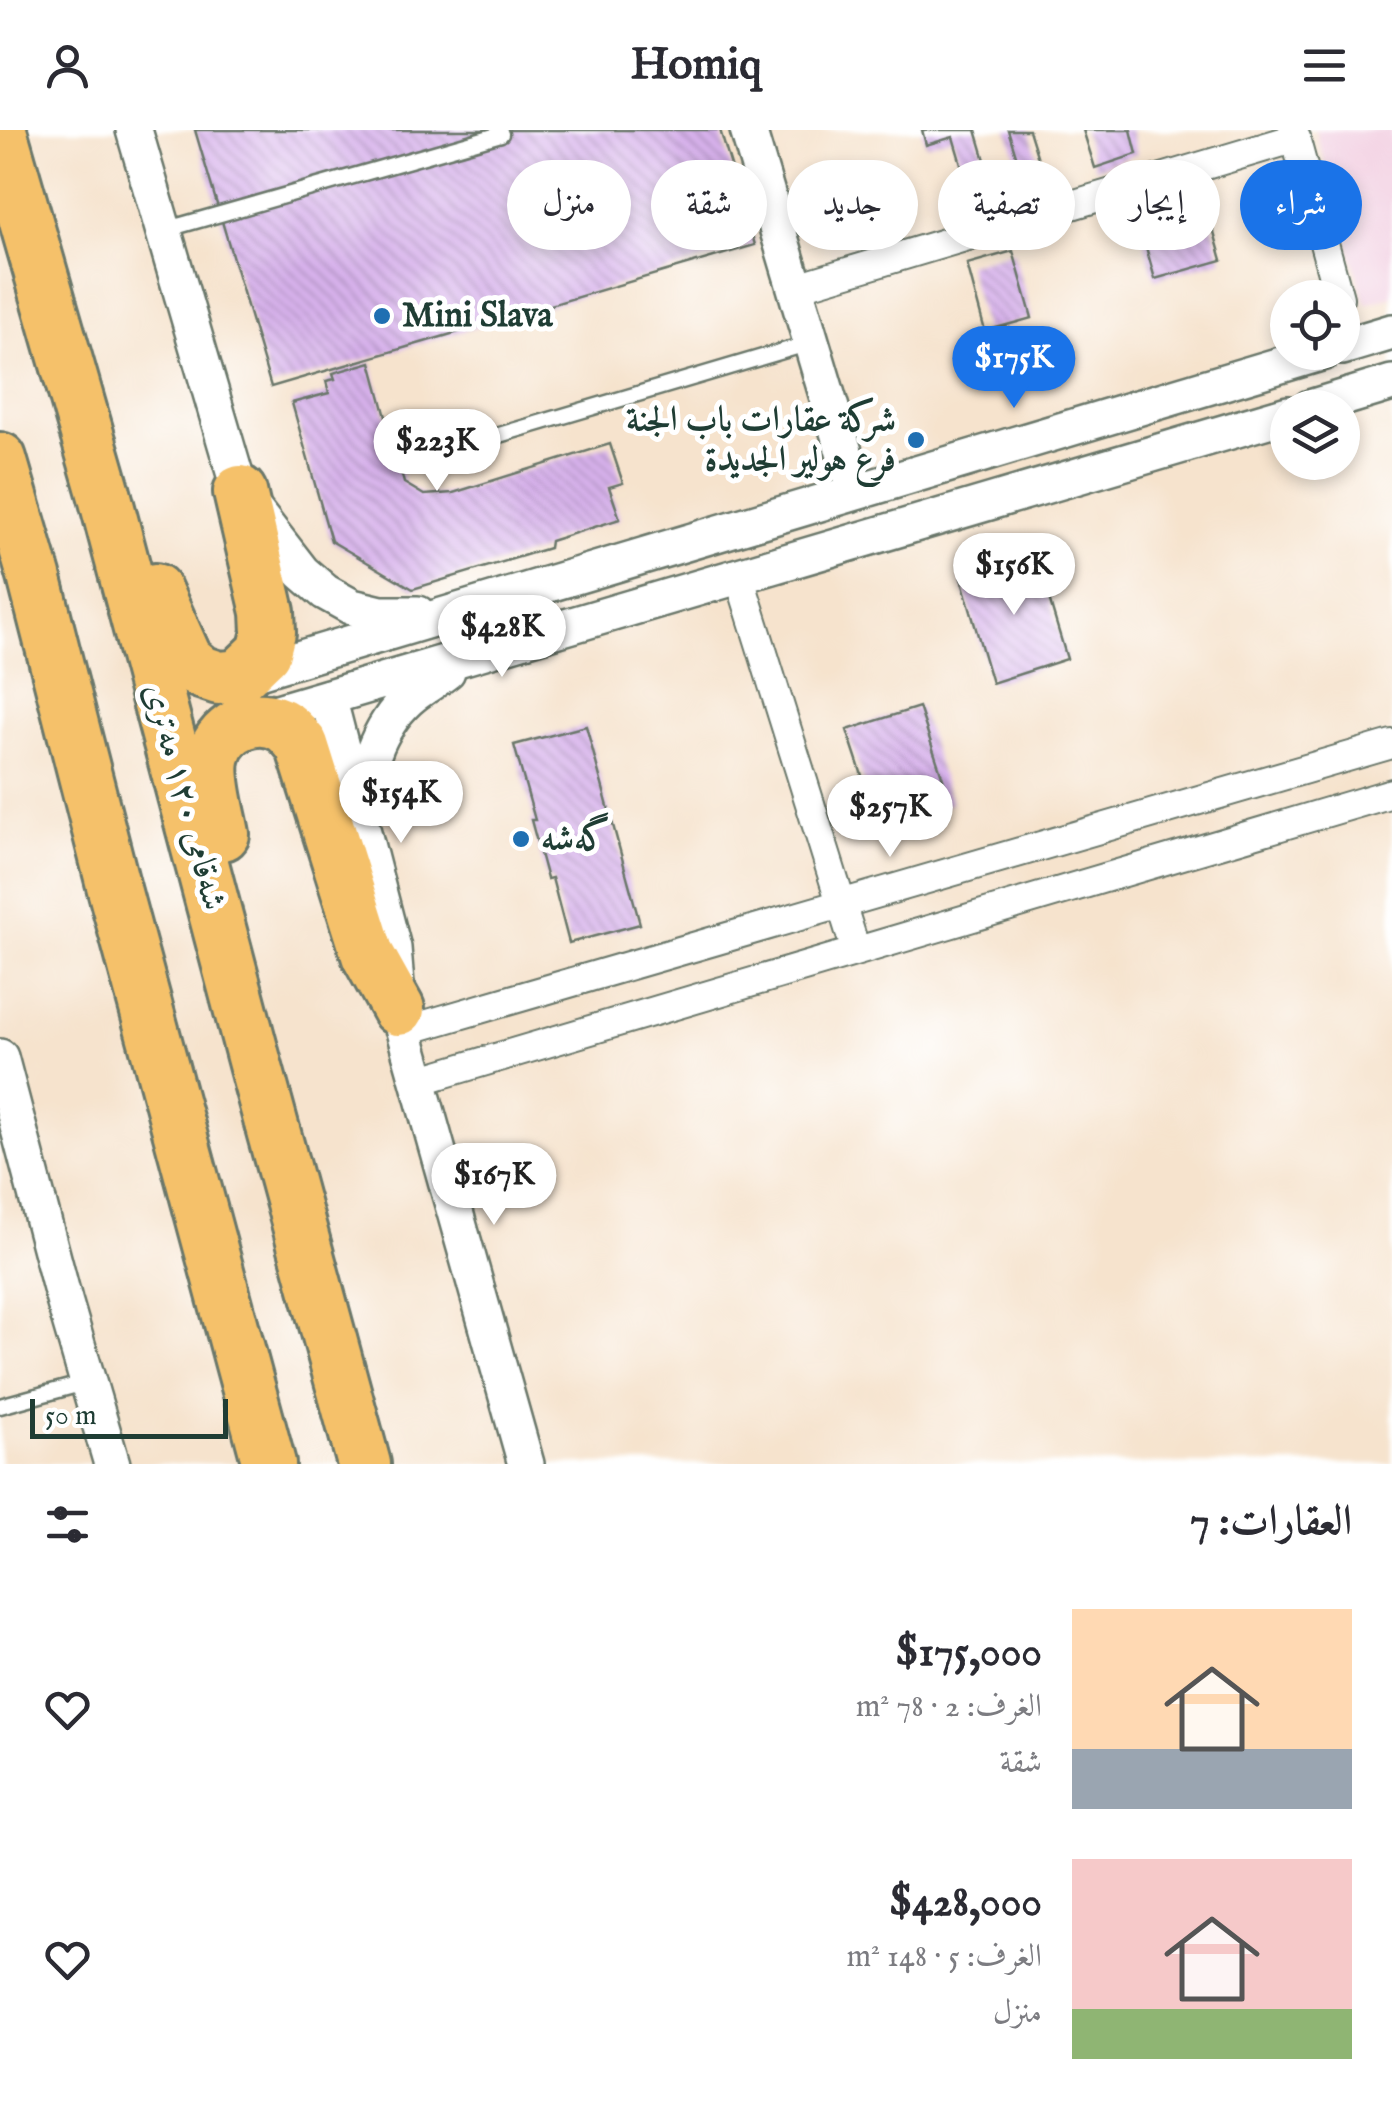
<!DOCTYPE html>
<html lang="ar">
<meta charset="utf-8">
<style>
body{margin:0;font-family:"IM FELL English",Amiri,serif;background:#f7f7f7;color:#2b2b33;direction:rtl;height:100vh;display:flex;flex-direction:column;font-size:38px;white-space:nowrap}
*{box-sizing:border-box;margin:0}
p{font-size:32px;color:#7c7c81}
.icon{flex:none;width:55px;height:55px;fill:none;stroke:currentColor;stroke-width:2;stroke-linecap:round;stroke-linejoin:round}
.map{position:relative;height:1334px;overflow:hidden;direction:ltr}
.side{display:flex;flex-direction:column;background:#fff;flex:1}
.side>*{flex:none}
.guide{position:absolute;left:30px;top:30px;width:1332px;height:90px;direction:rtl;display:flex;gap:20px}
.controls{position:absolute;left:1270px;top:150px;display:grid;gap:20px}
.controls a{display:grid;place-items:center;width:90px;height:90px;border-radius:50%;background:#fff;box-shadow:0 5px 15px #0003;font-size:50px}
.scale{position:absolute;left:30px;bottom:25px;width:198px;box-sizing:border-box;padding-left:10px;border:5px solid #1f3d34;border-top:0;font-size:28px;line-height:35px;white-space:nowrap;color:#1f3d34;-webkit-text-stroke:8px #fff;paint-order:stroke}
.price{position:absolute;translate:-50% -85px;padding:0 22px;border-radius:35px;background:#fff;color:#222;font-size:32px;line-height:65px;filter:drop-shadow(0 2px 5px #0008)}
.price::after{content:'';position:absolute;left:50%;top:60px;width:30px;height:22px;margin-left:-15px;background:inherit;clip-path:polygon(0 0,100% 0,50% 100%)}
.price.on{background:#1a73e8;color:#fff}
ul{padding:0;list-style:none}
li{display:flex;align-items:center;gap:30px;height:250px;padding:0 40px}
li span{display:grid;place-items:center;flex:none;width:280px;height:200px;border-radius:0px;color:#555}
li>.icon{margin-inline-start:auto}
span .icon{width:120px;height:120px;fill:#fffc;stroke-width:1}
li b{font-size:42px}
h2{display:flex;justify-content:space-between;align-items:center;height:120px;padding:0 40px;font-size:42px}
.chip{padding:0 35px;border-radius:45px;background:#fff;box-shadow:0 5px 15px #0003;font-size:35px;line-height:90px}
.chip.on{background:#1a73e8;color:#fff}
header{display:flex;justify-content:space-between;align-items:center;height:130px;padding:0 40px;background:#fff;font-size:45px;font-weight:700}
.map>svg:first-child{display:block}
</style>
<header><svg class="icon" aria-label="menu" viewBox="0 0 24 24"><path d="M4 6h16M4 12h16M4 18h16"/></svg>Homiq<svg class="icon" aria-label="person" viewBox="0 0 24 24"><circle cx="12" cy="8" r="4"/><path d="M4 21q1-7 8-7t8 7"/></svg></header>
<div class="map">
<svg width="1392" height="1334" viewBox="0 0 1392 1334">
<defs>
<pattern id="building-back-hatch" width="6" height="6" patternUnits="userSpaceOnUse" patternTransform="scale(2.5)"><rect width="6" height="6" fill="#d7b1eb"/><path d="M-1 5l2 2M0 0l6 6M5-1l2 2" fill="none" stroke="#ae91bf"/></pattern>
</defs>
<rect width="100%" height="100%" fill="#fff"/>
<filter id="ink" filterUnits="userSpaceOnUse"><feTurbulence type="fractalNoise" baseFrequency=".01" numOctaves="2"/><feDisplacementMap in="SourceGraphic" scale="20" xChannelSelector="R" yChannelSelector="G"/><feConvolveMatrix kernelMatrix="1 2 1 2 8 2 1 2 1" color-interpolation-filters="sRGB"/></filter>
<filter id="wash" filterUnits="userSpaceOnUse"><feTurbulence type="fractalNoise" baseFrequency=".0048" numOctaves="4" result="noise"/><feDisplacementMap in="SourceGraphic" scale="40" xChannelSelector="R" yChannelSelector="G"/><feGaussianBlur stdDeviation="2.25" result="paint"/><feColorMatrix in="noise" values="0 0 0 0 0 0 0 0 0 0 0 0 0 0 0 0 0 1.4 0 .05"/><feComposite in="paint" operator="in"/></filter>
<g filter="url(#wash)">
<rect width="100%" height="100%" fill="#f6e3cd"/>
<path fill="#f2cfe1" d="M1315 0H1392V166L1366 174Z"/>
<g id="blocks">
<path fill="url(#building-back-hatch)" d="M195 0H720L755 115 271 257Z
M922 0H976L995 64 972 71 953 7 926 15Z
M1008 0H1029L1044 48 1025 54Z
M1083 0H1131L1137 24 1095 38Z
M1204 67 1222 130 1155 149 1137 85Z
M1013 121 1032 188 985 201 967 134Z
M371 232 404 353 424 365 453 363 610 314 623 353 609 357 620 389 550 411 549 418 413 459 331 411 292 273 329 263 326 251 335 249 333 243Z
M1035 422 1067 529 992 553 961 448Z
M919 577 951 673 879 697 847 600Z
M586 596 640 794 569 813 552 748 547 749 531 690H535L514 615Z"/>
</g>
</g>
<g filter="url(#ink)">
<use href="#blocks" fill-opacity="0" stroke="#6a776a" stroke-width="2.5"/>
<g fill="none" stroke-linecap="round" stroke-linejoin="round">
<defs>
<path id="service" d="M164 100 501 4
M499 305 810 213
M0 1276 88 1252"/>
<path id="minor" d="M1293 0 1339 168
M794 158 1296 8
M739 446 856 821
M404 901 1392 614
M418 951 1392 663"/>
<path id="tertiary" d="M134 0 240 362 302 442 325 462 352 477 381 484H418
M748 0 856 362
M1342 217 1392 202
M1310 278 1392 253
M245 545 1324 222
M328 567 393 818 398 879 404 901 526 1334
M257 588 1288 284
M362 676C365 635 381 590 414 564 425 556 437 549 447 541
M0 927 64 1170 112 1334"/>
<path id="motorway" d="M0 1 104 363 255 934 364 1334
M0 329 34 446 114 759 269 1334
M155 460 186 529 201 542 219 548 239 546 264 522 269 502 268 482 240 362
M223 704C219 682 208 646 214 625 222 595 259 580 285 597 292 602 296 608 302 615L368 825 398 879"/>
</defs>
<use href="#service" stroke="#6a776a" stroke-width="19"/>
<use href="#minor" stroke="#6a776a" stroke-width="32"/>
<use href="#tertiary" stroke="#6a776a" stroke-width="40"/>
<use href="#motorway" stroke="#6a776a" stroke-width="58"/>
<use href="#service" stroke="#fff" stroke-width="14"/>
<use href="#minor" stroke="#fff" stroke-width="28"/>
<use href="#tertiary" stroke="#fff" stroke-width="35"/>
<use href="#motorway" stroke="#f5c16b" stroke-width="52"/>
</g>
</g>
<g fill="#1f6fb2" stroke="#fff" stroke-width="4">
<circle cx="382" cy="186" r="10"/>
<circle cx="916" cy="310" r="10"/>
<circle cx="521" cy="709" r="10"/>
</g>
<g text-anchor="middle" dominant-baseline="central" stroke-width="10" stroke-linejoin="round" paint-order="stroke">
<g font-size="35" font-weight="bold" fill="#1f3d34" stroke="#fff" text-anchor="start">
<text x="402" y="186">Mini Slava</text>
<text x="896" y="290" text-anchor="end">شرکة عقارات باب الجنة<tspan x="896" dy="40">فرع هولیر الجدیدة</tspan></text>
<text x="541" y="709">گەشە</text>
</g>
<g font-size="35" fill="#1f3d34" stroke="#fff">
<text transform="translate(184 667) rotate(75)">شەقامی ١٢٠ مەتری</text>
</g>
</g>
</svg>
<div class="controls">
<a><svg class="icon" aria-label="locate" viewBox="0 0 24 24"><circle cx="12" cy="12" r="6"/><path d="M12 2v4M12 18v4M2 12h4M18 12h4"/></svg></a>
<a><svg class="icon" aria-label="layers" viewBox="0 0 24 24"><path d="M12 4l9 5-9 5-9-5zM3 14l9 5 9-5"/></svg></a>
</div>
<div class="scale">50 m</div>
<b class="price on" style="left:1014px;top:281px">$175K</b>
<b class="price" style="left:437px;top:364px">$223K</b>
<b class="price" style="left:1014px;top:488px">$156K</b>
<b class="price" style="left:502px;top:550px">$428K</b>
<b class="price" style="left:401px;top:716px">$154K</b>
<b class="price" style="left:890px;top:730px">$257K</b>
<b class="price" style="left:494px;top:1098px">$167K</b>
<div class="guide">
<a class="chip on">شراء</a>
<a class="chip">إيجار</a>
<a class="chip">تصفية</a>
<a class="chip">جديد</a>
<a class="chip">شقة</a>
<a class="chip">منزل</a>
</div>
</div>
<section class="side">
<h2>العقارات: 7<svg class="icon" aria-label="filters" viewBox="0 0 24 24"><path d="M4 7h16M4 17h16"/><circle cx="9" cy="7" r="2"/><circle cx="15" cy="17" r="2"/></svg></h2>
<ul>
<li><span style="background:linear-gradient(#ffd9b3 70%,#9aa5b1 0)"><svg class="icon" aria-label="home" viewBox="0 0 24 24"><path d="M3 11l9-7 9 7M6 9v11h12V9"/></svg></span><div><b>$175,000</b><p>الغرف: 2 · 78 m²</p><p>شقة</p></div><svg class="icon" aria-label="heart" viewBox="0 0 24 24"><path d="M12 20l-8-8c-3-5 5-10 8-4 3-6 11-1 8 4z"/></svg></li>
<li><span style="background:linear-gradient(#f6c9c9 75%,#8fb573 0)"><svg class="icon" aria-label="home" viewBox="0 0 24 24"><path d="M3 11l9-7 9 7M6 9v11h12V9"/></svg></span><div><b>$428,000</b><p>الغرف: 5 · 148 m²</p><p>منزل</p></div><svg class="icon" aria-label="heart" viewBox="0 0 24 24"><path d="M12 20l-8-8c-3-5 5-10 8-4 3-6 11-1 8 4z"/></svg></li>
</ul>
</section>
